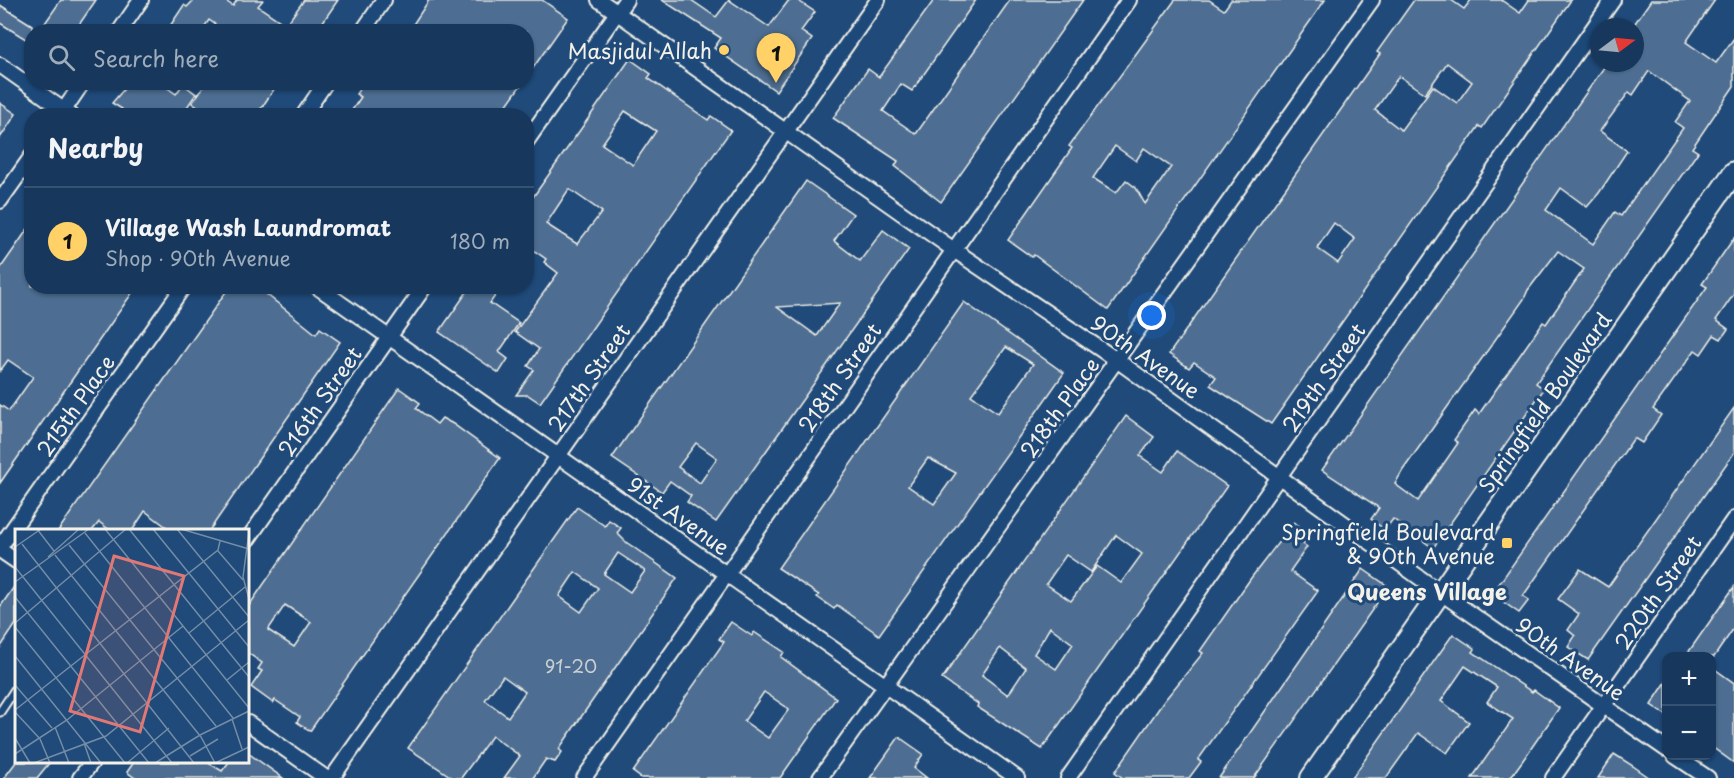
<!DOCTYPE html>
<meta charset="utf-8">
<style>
:root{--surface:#17385c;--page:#203f62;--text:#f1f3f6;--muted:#9eacbb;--line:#365272;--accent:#ffd166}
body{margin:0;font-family:"Playpen Sans",sans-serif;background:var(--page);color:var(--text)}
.controls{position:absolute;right:18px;bottom:18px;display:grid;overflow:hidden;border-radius:12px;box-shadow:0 2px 4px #0004}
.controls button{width:54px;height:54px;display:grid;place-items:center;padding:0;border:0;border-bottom:2px solid var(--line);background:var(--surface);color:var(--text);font:30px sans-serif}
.compass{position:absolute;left:1590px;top:18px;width:54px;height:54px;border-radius:50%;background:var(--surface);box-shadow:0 2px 4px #0004;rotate:74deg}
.you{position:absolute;left:1152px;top:316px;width:21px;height:21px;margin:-15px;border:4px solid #fff;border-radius:50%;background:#1a73e8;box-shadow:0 0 0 9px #1a73e833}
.badge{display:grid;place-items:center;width:39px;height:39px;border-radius:50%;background:var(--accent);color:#111;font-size:20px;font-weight:700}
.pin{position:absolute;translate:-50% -50px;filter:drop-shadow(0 2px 3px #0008)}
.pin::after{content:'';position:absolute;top:32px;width:21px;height:18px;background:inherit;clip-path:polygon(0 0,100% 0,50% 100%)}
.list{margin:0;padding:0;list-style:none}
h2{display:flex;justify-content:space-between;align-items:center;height:78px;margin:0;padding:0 24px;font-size:26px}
h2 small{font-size:20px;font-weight:400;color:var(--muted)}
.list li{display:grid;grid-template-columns:39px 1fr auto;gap:18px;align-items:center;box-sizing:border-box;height:108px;padding:0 24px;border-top:2px solid var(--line)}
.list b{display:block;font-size:22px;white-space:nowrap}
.list p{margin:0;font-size:20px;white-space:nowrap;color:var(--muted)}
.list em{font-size:20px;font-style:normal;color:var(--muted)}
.icon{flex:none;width:33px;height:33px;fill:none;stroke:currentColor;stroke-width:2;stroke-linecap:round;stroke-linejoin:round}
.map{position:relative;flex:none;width:1734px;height:778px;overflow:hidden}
.search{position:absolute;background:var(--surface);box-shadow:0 2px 4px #0004;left:24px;top:24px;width:510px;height:66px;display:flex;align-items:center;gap:15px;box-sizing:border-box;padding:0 21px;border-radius:24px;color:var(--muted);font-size:22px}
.panel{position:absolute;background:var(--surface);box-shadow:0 2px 4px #0004;left:24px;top:108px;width:510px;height:186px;border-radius:24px}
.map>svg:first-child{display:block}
.building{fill:#4d6e92;stroke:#f4f1e8;stroke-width:1.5;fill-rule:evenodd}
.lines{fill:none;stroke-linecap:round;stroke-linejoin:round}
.service-casing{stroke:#f4f1e8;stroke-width:11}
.minor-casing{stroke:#f4f1e8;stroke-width:18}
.secondary-casing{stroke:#f4f1e8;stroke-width:24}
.service{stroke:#1f4a7a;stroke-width:7}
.minor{stroke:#1f4a7a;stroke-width:14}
.secondary{stroke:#1f4a7a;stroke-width:20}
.poi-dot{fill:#ffd166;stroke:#1f4a7a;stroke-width:2}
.labels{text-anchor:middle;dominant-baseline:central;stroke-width:6;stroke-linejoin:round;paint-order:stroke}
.number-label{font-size:18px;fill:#cad0d2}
.poi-label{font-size:21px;fill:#f4f1e8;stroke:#1f4a7a;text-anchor:end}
.street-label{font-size:21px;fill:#f4f1e8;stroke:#1f4a7a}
.neighbourhood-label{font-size:22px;font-weight:bold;fill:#f4f1e8;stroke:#1f4a7a}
.inset-road{fill:none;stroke:#748da6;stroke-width:1.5}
.view{fill:#e27875;fill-opacity:0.15;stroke:#e27875;stroke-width:3}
.inset-edge{fill:none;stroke:#f4f1e8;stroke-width:3}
</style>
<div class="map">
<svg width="1734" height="778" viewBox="0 0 1734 778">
<rect width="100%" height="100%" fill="#1f4a7a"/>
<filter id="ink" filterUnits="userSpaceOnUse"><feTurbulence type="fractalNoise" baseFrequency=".0167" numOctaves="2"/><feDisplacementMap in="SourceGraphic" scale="12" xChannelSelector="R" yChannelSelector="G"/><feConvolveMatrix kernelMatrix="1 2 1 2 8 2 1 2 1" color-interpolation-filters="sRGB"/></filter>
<g filter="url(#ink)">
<g class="building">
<polygon points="61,0 96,0 74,32 57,32 45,23"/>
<polygon points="194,0 224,0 233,6 237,0 263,0 258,6 286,25 304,0 338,0 316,32 226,32 209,20 201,32 166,32 184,5 187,7"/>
<polygon points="429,0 542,0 568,18 526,78 526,32 408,32"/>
<polygon points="662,0 691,0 716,17 729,0 769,27 789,0 797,0 815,12 801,31 812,39 776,91 714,48 721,38"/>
<polygon points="934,0 976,0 912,91 901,84 883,111 916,134 1010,0 1083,0 941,202 895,166 898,161 833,118 868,69 879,77"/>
<path d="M1175 0H1209L1224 10 1231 0H1325L1108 310 1034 255 1032 257 1008 240 1072 148 1069 146ZM1115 146 1136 161 1144 148 1171 167 1145 204 1136 188 1126 180 1116 193 1093 178Z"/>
<path d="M1414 0H1451L1464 9 1471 0H1501L1520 13 1529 0H1571L1482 128 1479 126 1271 424 1210 385 1216 377 1194 362 1189 368 1169 354 1380 54 1377 52ZM1447 63 1472 82 1457 103 1433 86 1401 130 1375 110 1399 76 1425 94ZM1334 223 1355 239 1338 263 1317 248Z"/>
<path d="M1651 0H1715L1686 42 1716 63 1734 38V86L1692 148 1698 152 1536 383 1544 389 1433 548 1393 519 1385 530 1371 519 1379 508 1322 470 1607 63H1635V23ZM1649 71 1690 101 1675 122 1683 128 1621 216 1615 212 1593 244 1546 210 1561 188 1587 207 1599 193 1627 151 1600 131 1629 92 1633 95ZM1558 251 1584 269 1546 324 1543 322 1479 414 1475 410 1454 440 1458 443 1418 501 1395 484 1403 470 1524 299 1528 290Z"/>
<polygon points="0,5 32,25 32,43 0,23"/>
<path d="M630 59 651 74 648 78 708 120 711 116 731 130 540 403 528 395H516L534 370 528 366 539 349 515 332 558 273 544 262 546 259 526 245V207ZM625 111 656 131 633 165 602 144ZM569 189 602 212 577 244 546 224Z"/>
<polygon points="130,82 159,82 176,94 183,84 196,94 181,116 118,116 122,109 112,103"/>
<polygon points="207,82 279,82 256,116 210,116 192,103"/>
<polygon points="364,82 523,82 499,116 348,116 361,97 356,94"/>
<polygon points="0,103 16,114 0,138"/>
<path d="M806 181 853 214 834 241 860 261 883 230 909 249 716 522 687 502 691 496 670 481 662 492 612 458ZM840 303 817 336 777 307ZM696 443 717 458 700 483 678 467Z"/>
<polygon points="32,223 32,286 137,286 0,483 0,405 9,411 33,377 8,360 0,371 0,269"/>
<polygon points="1734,238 1734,294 1716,320 1728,329 1721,339 1714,335 1701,354 1695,350 1653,409 1661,415 1642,443 1634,438 1523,596 1529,600 1519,613 1492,594 1707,287 1702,284"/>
<polygon points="230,286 256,286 316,334 320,328 340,342 209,531 172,531 145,511 132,531 111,531 99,522 92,531 58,531"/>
<polygon points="471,286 502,286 490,303 519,323 499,352 508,359 499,373 439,332"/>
<path d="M964 302 1064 373 879 635 837 605 834 609 817 597 819 595 778 568ZM1006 347 1033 364 998 413 971 395ZM928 458 956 473 934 504 908 486Z"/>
<path d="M399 388 420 403 416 408 437 424 442 418 453 424 500 458 310 731 297 722 300 717 275 700 273 703 251 687 262 671 258 669 262 663 248 653V607ZM285 605 311 622 294 647 268 630Z"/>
<polygon points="1734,408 1734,453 1588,660 1568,647 1575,636 1568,630 1579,614 1558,599 1580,569 1608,587"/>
<path d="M1126 416 1154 437 1140 456 1163 472 1177 451 1227 486 1042 749 977 707 978 704 942 679ZM1116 535 1142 554 1121 583 1097 566 1071 601 1046 584 1066 555 1091 572ZM1050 627 1073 644 1056 669 1034 654ZM1000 648 1026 668 1008 695 982 675Z"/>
<path d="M577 507 605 526 609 520 621 528 617 533 626 542 677 578 559 749 562 752 555 762 546 759 533 778H504L520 756 492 736 461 778H453L408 748ZM618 553 645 571 630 592 604 574ZM575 572 598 588 581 612 559 596ZM503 676 525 692 508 717 485 700Z"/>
<polygon points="1294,522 1310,534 1303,544 1307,547 1290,571 1318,591 1198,760 1201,762 1189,778 1123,778 1115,772 1164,701 1203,653 1200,651 1251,578"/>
<polygon points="1363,569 1386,585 1374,601 1377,603 1254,778 1219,778"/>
<polygon points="16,584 16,624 0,648 0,607"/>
<polygon points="1734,587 1734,628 1714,657 1685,657"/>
<path d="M731 622 752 636 754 632 784 652 781 657 836 698 780 778H641L633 772 724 642 719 639ZM764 692 789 709 768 738 744 721Z"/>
<polygon points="1453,634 1475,649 1473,652 1532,692 1534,690 1559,708 1523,760 1510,778 1472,778 1513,719 1487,702 1497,687 1465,666 1441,701 1469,722 1447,753 1418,733 1386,778 1352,778"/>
<polygon points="1712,667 1734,683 1734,763 1712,747"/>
<polygon points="1666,682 1666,715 1651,705"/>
<polygon points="899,737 923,754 914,768 927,778 870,778"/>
<polygon points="248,753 283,778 135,778 127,772 134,762 207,762 222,771 229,762 248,762"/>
<polygon points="1614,754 1633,766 1650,778 1598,778"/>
<polygon points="16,762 50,762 37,778 4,778"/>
</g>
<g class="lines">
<defs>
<polyline id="service" points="0,712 16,688"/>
<g id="minor">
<polyline points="599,0 954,250 1118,361 1441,593 1666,749"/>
<polyline points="119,32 141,0"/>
<polyline points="362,32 384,0"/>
<polyline points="0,65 72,116"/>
<polyline points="60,116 83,82"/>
<polyline points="303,116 326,82"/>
<polyline points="526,142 626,0"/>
<polyline points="0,201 32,156"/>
<polyline points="316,286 1017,778"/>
<polyline points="248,539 425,286"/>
<polyline points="0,547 184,286"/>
<polyline points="0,550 16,561"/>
<polyline points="248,723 326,778"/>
<polyline points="1675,756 1708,778"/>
<polyline points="80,778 92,762"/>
<polyline points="332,778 878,0"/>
<polyline points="584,778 1129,0"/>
<polyline points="820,778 1372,0"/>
<polyline points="1068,778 1613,0"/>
<polyline points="1553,778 1734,519"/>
</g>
<polyline id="secondary" points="1311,778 1734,172"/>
</defs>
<use href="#service" class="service-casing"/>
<use href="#minor" class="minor-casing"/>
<use href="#secondary" class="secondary-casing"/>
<use href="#service" class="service"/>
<use href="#minor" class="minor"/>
<use href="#secondary" class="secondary"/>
</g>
</g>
<g class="poi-dot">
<circle cx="724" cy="50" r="6"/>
<rect x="1501" y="537" width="12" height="12" rx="3"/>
</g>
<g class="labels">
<g class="number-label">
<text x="571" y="665">91-20</text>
</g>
<g class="poi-label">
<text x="712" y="50">Masjidul Allah</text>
<text x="1495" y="531">Springfield Boulevard<tspan x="1495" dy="24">&amp; 90th Avenue</tspan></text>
</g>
<g class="street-label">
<text transform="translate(1146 356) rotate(35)">90th Avenue</text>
<text transform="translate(588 377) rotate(-55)">217th Street</text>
<text transform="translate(839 377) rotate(-55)">218th Street</text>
<text transform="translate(1323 377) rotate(-55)">219th Street</text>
<text transform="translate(319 401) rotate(-55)">216th Street</text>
<text transform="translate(1544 402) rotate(-55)">Springfield Boulevard</text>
<text transform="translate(75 405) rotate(-55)">215th Place</text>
<text transform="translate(1059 407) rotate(-54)">218th Place</text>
<text transform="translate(679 515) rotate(35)">91st Avenue</text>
<text transform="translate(1657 592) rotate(-55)">220th Street</text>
<text transform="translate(1571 658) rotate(35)">90th Avenue</text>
</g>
<g class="neighbourhood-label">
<text x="1427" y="590">Queens Village</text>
</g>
</g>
<g transform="translate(15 529)">
<rect width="234" height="234" fill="#1f4a7a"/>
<path class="inset-road" d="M22 0 39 22M90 0 234 179M114 0 234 148M138 0 234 118M162 0 234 88M166 0 234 20M234 3 228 48 234 70M70 4 218 189M7 15 179 234M54 16 201 197M0 18 26 0M203 22 228 51M40 26 186 208 200 234M33 28 64 0M0 38 157 234M0 53 74 0M0 68 134 234M0 94 111 0M0 98 110 234M174 104 230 58M0 127 86 234M212 151 234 133M0 156 37 199M0 181 203 21 205 12M0 183 25 210 35 234M217 190 227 220M40 198 54 234M0 209 15 234M69 214 76 234M0 225 52 191 168 97M175 227 203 210M19 234 91 207 234 91M112 234 154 199M140 234 185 206 234 182M200 234 234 218"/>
<path class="view" d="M99 27 169 47 125 203 55 182Z"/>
<rect width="234" height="234" class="inset-edge"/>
</g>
</svg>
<div class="controls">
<button>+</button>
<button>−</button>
</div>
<svg class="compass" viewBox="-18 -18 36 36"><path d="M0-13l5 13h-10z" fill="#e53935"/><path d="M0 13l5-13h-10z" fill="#9eacbb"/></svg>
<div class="you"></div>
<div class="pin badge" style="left:776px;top:83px">1</div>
<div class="search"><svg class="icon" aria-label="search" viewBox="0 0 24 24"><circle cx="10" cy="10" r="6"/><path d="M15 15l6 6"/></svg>Search here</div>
<section class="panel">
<h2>Nearby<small></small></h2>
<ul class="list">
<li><span class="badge">1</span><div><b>Village Wash Laundromat</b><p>Shop · 90th Avenue</p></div><em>180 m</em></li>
</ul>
</section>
</div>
